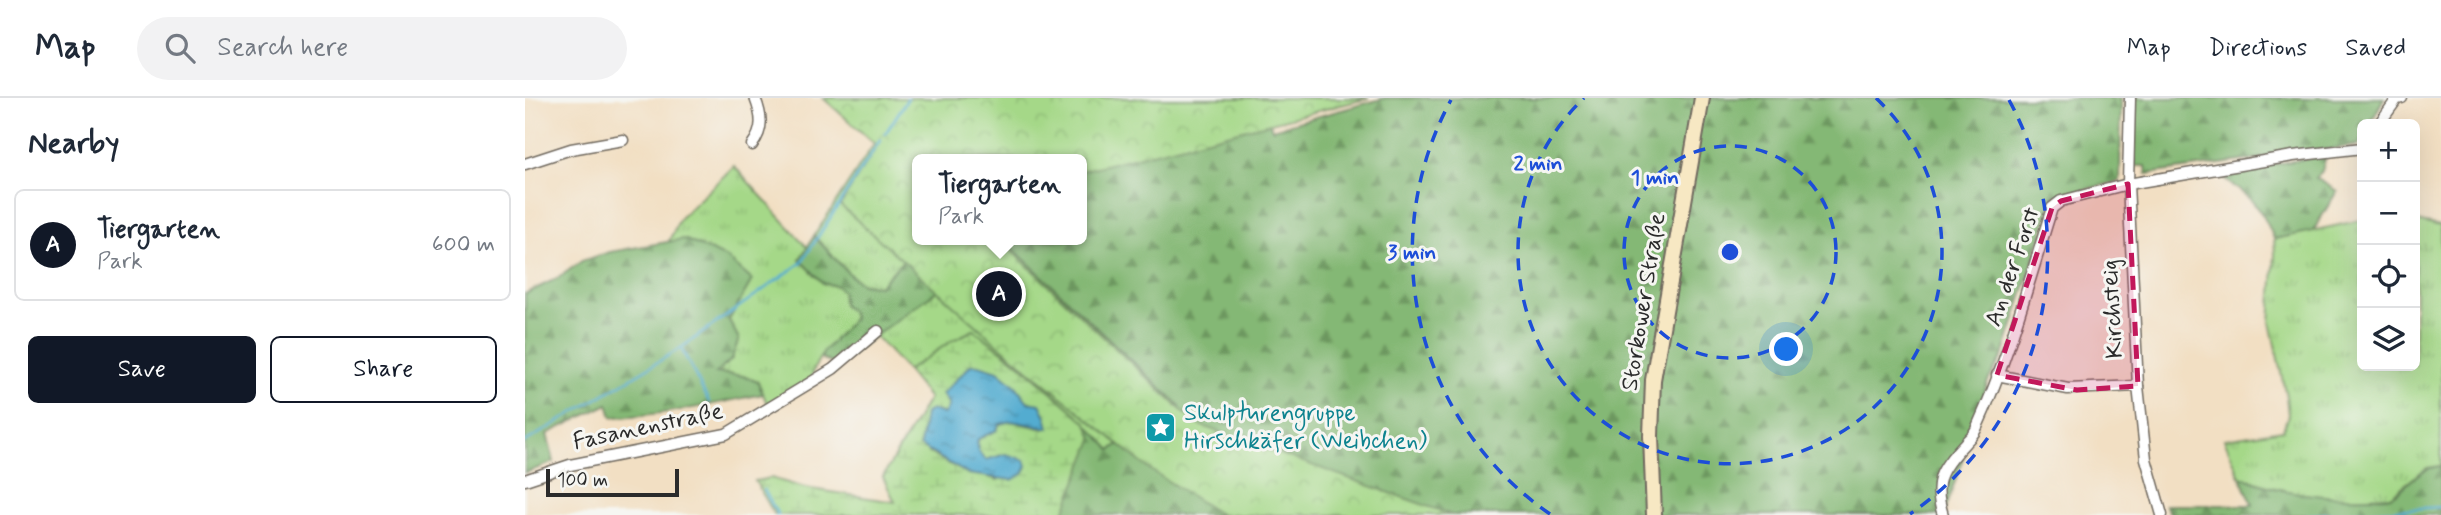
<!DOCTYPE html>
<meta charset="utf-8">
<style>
:root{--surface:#fff;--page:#f2f2f3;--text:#1f2937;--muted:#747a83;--line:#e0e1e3;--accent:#111827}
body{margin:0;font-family:Mynerve,sans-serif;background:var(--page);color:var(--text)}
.controls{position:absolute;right:21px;top:21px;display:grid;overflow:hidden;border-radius:10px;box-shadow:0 7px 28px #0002}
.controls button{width:63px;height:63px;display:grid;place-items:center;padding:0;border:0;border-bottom:2px solid var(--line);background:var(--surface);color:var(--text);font:35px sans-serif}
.scale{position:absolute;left:21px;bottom:18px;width:133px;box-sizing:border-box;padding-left:7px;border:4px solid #2b2b2b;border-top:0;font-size:19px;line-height:24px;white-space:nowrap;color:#2b2b2b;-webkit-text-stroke:5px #f6f6f2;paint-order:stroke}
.you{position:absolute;left:1262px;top:252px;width:24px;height:24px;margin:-18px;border:5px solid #fff;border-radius:50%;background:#1a73e8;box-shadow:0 0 0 10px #1a73e833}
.badge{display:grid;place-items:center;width:46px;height:46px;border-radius:50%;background:var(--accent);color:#fff;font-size:23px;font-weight:700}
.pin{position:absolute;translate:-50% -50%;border:4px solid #fff;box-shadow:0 2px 7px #0006}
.popup{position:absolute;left:387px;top:56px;width:175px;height:91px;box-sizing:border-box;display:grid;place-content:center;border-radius:10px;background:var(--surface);filter:drop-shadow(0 2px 5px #0005);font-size:23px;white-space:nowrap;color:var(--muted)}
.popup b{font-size:26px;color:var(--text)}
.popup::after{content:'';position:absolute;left:50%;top:100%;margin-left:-14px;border:14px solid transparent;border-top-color:var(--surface)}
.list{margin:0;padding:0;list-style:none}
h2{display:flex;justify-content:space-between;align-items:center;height:91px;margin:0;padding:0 28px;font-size:30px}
h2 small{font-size:23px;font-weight:400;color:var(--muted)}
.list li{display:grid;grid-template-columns:46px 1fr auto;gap:21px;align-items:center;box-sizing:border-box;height:112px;margin:0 14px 14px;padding:0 14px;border:2px solid var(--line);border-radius:10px}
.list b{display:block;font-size:26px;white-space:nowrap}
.list p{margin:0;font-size:23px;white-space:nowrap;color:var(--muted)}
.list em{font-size:23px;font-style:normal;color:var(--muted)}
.actions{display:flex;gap:14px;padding:21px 28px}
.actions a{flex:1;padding:16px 0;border:2px solid var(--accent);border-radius:10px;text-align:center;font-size:24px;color:var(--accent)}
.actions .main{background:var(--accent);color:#fff}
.icon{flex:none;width:38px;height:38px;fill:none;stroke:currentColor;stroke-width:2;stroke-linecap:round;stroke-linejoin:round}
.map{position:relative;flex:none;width:1916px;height:417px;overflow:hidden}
header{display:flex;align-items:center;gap:42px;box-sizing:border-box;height:98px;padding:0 35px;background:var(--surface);border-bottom:2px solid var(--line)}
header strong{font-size:33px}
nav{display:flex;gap:38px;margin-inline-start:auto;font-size:24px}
.search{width:490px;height:63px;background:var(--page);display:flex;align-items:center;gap:18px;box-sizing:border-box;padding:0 24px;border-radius:38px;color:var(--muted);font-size:26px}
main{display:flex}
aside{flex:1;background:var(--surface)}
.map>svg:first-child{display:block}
.grass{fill:url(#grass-tufts);stroke:#68825a;stroke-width:2}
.forest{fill:url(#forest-firs);stroke:#587250;stroke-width:2}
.wetland{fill:url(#wetland-marsh);stroke:#68825a;stroke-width:2;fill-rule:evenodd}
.park{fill:url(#park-crowns);stroke:#68825a;stroke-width:2}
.water{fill:url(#water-ripples);stroke:#3f6c7e;stroke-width:2}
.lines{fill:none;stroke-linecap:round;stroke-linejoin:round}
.stream{stroke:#53acd0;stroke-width:2.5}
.minor-casing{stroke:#716a60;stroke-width:13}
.secondary-casing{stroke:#716a60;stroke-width:18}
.minor{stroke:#fff;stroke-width:10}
.secondary{stroke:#f7e8c3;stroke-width:14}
.marked{fill:#c2185b;fill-opacity:0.2;stroke:#c2185b;stroke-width:5;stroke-dasharray:14 9;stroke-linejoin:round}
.ring{fill:none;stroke:#1d4ed8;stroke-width:3.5;stroke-dasharray:12 9}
.labels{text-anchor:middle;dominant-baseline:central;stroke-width:6;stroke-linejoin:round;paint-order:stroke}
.street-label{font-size:24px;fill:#2b2b2b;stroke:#f6f6f2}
.culture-label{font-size:24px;fill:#0d838f;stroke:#f6f6f2;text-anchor:start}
.centre{fill:#1d4ed8;stroke:#f6f6f2;stroke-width:3.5}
.ring-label{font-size:21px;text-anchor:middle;font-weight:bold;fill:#1d4ed8;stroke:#f6f6f2;stroke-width:6;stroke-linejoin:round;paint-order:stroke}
</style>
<header>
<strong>Map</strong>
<div class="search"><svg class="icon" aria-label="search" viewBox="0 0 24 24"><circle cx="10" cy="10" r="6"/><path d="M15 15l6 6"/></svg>Search here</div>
<nav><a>Map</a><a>Directions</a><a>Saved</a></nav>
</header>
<main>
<aside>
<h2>Nearby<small></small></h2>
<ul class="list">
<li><span class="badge">A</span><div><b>Tiergarten</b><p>Park</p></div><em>600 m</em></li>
</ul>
<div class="actions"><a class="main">Save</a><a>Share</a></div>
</aside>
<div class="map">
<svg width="1916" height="417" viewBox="0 0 1916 417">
<defs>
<pattern id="grass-tufts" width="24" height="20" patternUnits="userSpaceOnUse" patternTransform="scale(1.75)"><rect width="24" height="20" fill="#a5d888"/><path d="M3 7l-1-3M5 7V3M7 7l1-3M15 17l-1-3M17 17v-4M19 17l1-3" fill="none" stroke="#8eba76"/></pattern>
<pattern id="forest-firs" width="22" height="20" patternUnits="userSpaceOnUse" patternTransform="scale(1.75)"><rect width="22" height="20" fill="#84b874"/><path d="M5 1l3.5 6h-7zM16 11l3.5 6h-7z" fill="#6c965f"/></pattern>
<pattern id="wetland-marsh" width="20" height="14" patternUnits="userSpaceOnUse" patternTransform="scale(1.75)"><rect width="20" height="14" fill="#a5d888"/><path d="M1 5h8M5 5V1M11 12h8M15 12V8" fill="none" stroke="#8eba76"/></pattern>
<pattern id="park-crowns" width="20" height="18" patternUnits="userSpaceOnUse" patternTransform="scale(1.75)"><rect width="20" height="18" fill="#a5d888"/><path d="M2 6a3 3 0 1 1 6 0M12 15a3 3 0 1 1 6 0" fill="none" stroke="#8eba76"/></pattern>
<pattern id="water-ripples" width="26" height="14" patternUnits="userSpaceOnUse" patternTransform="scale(1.75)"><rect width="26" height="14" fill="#53acd0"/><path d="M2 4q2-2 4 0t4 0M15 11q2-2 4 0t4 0" fill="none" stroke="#458ca9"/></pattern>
</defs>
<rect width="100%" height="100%" fill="#f6f6f2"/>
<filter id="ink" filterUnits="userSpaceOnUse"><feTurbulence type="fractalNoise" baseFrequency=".0143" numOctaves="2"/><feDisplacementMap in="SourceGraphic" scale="14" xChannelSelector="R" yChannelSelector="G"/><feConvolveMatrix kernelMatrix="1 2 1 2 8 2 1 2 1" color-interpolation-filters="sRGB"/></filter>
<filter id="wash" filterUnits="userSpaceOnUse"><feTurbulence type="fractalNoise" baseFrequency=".00686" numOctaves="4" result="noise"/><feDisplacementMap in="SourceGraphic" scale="28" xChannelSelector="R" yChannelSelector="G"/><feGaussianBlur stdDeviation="1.57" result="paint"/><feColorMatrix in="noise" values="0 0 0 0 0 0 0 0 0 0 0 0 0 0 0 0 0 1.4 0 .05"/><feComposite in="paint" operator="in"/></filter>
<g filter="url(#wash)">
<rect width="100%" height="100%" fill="#f2dfc3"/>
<g class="grass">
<polygon points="351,43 392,61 392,142 398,142 354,188 337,186 325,177 289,138"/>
<path d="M209 68 283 150 275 161 298 185 311 188 317 193 318 207 327 214 328 221C315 241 289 256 287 281L243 308 233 284 218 278 191 275 206 262 213 241 204 222 144 143 155 120Z"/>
<polygon points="1837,122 1837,268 1890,268 1890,123 1916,128 1916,368 1902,370 1865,398 1818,400 1777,396 1750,392 1715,378 1699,341 1758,332 1763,317 1761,298 1745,224 1750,156 1749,141"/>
<path d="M480 143 655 308 656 321 608 337 586 352C545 307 498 268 449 232L428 242 382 273 350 238Z"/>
</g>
<g class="forest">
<path d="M860 0H1596L1595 83 1529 99 1479 255 1463 283 1419 417H423L358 379 404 300 382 273 428 242 449 232C498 268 545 306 586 352L608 337 656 321 655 308 480 143 350 238 312 268 296 260 299 253 328 221 327 215 318 207 317 193 311 188 298 185 275 161 289 138 325 177 337 186 354 188 398 142H556V61L744 23 747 31Z"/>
<polygon points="1608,0 1859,0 1845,26 1837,26 1837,41 1834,47 1622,76 1621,68 1607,68"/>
<path d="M1801 58 1797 73 1791 80 1812 93 1788 133 1749 141C1735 104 1721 96 1690 75Z"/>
<path d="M159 141 202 160 227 182 204 222 214 241 206 262 191 275 218 278 233 284 238 296C188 306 139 318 87 319L83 306 22 336 29 364 0 375V196L33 180 57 163 85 154Z"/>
<path d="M1916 368V417H1646L1640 407H1728L1715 378C1756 396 1799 400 1844 399 1850 399 1860 400 1865 398 1885 390 1888 371 1916 368Z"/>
</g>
<path class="wetland" d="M449 232 492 264 562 325 568 341 538 417H250L230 383 246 380 280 390 370 404 358 379 404 300 382 273 428 242ZM446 267 503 304 519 331 486 323 474 326 472 332 453 341C451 350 453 355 461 362L481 356 488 359 473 382 457 377 443 376 404 355 407 312 419 316 424 308 417 296Z"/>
<polygon class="park" points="298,0 844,0 556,73 556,61 392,61 392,142 475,142 671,326 927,417 696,417 624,371 469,243 315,107 352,48"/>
<path class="water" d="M446 267H454L473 273 491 288 503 304 515 306 521 318 524 330 486 323 474 326 472 332 453 341C451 350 453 355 461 362L481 356 500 362 502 368 498 376 487 382 443 376 395 348 400 315 407 312 419 316 424 307 417 296Z"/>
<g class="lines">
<g class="stream">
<polyline points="360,36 383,0"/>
<polyline points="156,250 184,304"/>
<polyline points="0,344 156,250 276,165 356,41"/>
<polyline points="239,392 253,417"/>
<polyline points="1781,417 1916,409"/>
</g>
</g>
</g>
<g filter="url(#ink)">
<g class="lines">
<defs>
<g id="minor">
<polyline points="1605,0 1603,86 1613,288 1621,361 1637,417"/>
<polyline points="1854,26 1872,1 1877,0"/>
<path d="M227 47C239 31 237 18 230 0"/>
<polyline points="0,66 46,51 98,42"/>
<polyline points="1472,277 1543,291 1613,288"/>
<polyline points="0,382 45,367 201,336 308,271 353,233"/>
<path d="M1418 417C1407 384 1416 370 1439 346 1444 340 1450 336 1452 329 1484 259 1504 183 1527 110L1536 103 1603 86 1768 58 1837 50"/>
</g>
<polyline id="secondary" points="1129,417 1126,338 1128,282 1177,0"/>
</defs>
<use href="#minor" class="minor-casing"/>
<use href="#secondary" class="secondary-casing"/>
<use href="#minor" class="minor"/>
<use href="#secondary" class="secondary"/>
</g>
</g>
<path class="marked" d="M1603 86 1613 288 1552 292 1472 277 1527 110 1536 103Z"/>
<g class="ring">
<circle cx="1205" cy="154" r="106"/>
<path d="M1351 0A212 212 0 1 1 1059 0"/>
<path d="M1025 416A318 318 0 0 1 926 2M1484 2A318 318 0 0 1 1385 416"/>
</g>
<defs>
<symbol id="sight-square" viewBox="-11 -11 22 22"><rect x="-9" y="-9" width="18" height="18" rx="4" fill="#0f9aa8" stroke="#f6f6f2"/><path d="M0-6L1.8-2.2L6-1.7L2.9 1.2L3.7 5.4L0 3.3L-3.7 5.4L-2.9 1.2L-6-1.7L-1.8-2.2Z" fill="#fff"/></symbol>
</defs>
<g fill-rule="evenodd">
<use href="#sight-square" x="618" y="312" width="35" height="35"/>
</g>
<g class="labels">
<g class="street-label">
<text transform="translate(1488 169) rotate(-71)">An der Forst</text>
<text transform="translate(1119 204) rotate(-81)">Storkower Straße</text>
<text transform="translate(1588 211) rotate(-93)">Kirchsteig</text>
<text transform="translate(123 329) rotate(-12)">Fasanenstraße</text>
</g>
<g class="culture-label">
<text x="659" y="315">Skulpturengruppe<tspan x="659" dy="28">Hirschkäfer (Weibchen)</tspan></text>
</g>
</g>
<circle cx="1205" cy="154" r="10" class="centre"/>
<g class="ring-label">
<text x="1013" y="72">2 min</text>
<text x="1130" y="86">1 min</text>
<text x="887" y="161">3 min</text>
</g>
</svg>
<div class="controls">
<button>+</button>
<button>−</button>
<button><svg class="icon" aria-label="locate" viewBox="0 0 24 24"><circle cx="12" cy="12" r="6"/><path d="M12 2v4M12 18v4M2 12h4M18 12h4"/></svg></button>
<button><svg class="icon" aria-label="layers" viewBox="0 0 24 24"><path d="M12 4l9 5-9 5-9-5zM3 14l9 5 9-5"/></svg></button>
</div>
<div class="scale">100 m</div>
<div class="you"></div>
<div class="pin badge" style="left:474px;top:196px">A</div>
<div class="popup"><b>Tiergarten</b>Park</div>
</div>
</main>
